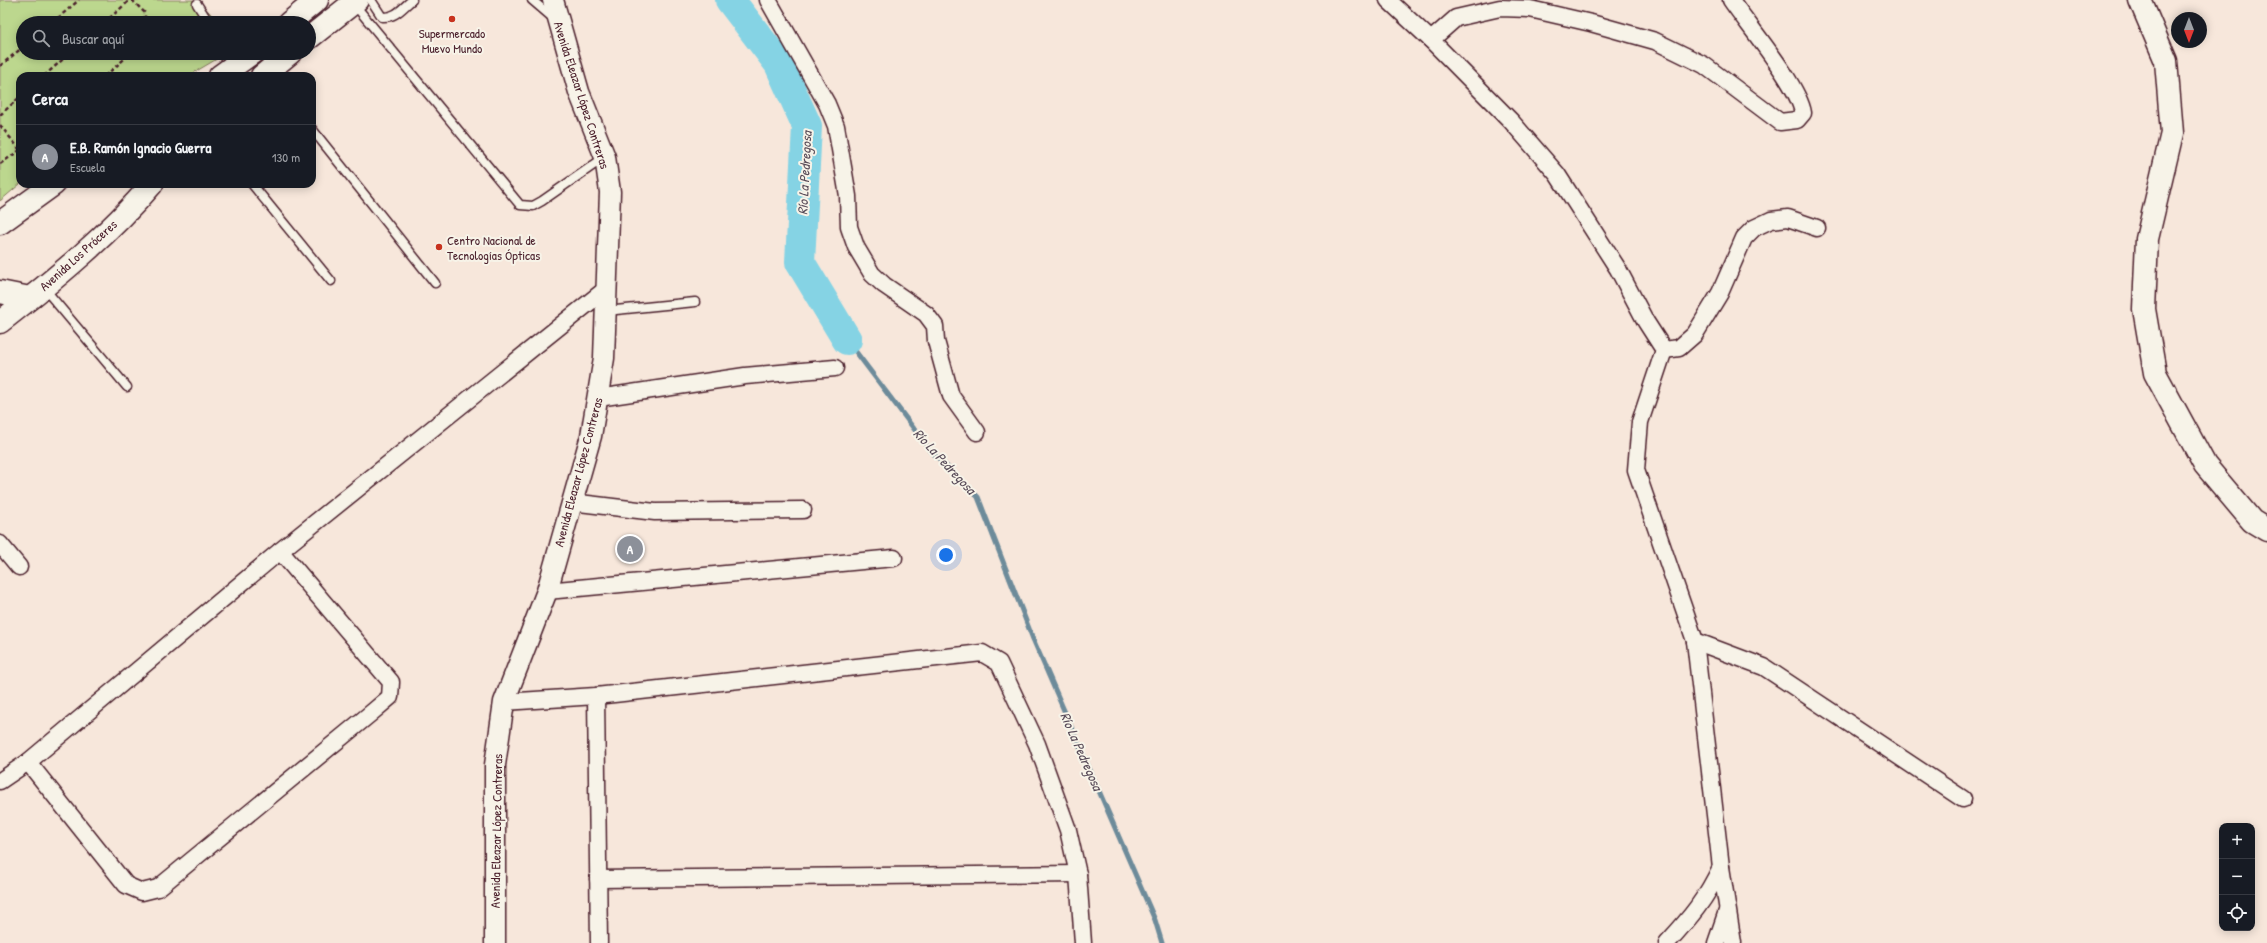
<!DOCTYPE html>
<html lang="es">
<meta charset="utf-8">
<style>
:root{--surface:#171b24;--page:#20242c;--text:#f1f3f6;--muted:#9ea1a6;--line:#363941;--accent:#8c9099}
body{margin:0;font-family:"Patrick Hand",sans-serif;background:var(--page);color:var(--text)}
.controls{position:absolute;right:12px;bottom:12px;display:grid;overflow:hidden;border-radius:8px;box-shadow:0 2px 10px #0003}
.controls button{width:36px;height:36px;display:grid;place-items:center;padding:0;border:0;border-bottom:1px solid var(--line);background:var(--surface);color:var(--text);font:20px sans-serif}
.compass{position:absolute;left:2171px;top:12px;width:36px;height:36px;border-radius:50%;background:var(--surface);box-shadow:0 2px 10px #0003;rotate:180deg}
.you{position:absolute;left:946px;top:555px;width:14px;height:14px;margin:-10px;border:3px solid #fff;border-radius:50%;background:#1a73e8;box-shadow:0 0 0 6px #1a73e833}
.badge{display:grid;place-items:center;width:26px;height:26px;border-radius:50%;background:var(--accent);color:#fff;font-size:13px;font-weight:700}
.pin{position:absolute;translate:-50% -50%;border:2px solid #fff;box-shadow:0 1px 4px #0006}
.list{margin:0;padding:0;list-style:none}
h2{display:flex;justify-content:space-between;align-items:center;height:52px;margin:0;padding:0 16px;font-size:17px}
h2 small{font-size:13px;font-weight:400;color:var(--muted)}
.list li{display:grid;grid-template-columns:26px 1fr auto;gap:12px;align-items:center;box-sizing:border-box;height:64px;padding:0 16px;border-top:1px solid var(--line)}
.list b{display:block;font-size:15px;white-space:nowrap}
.list p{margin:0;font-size:13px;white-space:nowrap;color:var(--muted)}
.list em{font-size:13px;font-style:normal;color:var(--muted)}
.icon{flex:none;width:22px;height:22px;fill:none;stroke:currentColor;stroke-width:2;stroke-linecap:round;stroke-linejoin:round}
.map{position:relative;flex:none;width:2267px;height:943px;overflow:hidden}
.search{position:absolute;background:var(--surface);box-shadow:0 2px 10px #0003;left:16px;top:16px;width:300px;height:44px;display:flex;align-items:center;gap:10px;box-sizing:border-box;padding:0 14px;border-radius:22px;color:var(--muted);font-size:15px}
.panel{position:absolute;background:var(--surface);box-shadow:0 2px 10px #0003;left:16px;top:72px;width:300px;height:116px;border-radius:12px}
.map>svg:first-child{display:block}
.green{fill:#bcd78e;stroke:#837b5c}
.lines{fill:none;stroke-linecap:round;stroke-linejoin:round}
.stream{stroke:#6d8b9a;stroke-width:5}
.river{stroke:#85d3e4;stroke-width:30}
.service-casing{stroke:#4a1f2b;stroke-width:11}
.minor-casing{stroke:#4a1f2b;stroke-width:19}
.tertiary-casing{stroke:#4a1f2b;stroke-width:23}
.secondary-casing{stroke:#4a1f2b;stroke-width:25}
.path{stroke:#4a1f2b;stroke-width:2.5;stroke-dasharray:4 3;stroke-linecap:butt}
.service{stroke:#f7f3e8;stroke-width:8}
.minor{stroke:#f7f3e8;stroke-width:16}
.tertiary{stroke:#f7f3e8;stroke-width:20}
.secondary{stroke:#f7f3e8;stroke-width:22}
.poi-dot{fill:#c8321e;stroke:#f7f3e8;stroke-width:1.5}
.labels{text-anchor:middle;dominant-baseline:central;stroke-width:4;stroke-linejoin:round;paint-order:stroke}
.poi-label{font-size:13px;fill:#4a1f2b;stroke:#f7f3e8}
.street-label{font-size:13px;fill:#4a1f2b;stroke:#f7f3e8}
.water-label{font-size:14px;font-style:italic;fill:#594c59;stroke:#f7f3e8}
</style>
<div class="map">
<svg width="2267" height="943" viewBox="0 0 2267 943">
<rect width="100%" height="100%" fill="#f7e7db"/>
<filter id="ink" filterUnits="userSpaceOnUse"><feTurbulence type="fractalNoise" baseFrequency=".025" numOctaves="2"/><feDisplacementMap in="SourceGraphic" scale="8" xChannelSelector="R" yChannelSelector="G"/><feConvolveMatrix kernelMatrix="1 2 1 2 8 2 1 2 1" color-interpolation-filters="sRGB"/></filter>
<g filter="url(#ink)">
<polygon class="green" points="0,0 198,0 219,23 23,23 23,53 227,53 188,76 20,76 20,184 0,201"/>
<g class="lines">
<polyline class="stream" points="847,340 930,450 978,497 1033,639 1155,920 1162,943"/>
<polyline class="river" points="730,0 779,64 807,126 800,262 847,340"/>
<defs>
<g id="service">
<path d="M371 0 382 17C396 18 402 8 412 0"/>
<polyline points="532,0 553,18"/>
<polyline points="197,4 209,23"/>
<polyline points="354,4 520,205 533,206 542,201 605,157"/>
<polyline points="312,129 435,283"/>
<polyline points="252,184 331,281"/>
<polyline points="44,288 127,387"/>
<polyline points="606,311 695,302"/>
</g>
<g id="minor">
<polyline points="768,0 827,104 836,126 848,196 849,227 856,247 872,274 884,285 926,314 935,326 936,341 951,396 977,432"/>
<polyline points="1388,0 1431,40"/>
<path d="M1731 0C1748 25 1799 86 1803 113L1797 120 1780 122 1704 65 1655 41 1591 23 1530 9 1500 8 1456 18 1431 40 1511 121 1557 174 1618 269 1646 322 1664 350 1640 422 1636 470 1695 641 1721 867 1733 943"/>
<polyline points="1664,350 1679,348 1695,334 1720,293 1744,238 1754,228 1771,220 1788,218 1817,228"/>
<polyline points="598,398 745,376 835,368"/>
<polyline points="571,502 655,512 803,510"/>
<polyline points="0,544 19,567"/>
<polyline points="547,591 894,558"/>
<polyline points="1695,641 1764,667 1963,799"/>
<polyline points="596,696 599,943"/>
<polyline points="504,702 596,696 982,653 999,663 1037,744 1068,830 1078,874 1083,943"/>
<polyline points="28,762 126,885 142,892 158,888 370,714 390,697 391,682 280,551"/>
<polyline points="0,781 28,762 280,551 606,289"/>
<polyline points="598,879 1078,874"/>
<path d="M1667 943C1691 917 1706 899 1721 867"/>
<polyline points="1716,943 1727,911"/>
</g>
<polyline id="tertiary" points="495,943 495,765 504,702 547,591 591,436 604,358 610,192 605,157 579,92 553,0"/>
<g id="secondary">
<polyline points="2140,0 2166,61 2172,133 2147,239 2144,309 2155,373 2205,465 2252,521 2267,530"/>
<polyline points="289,23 317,0"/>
<polyline points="309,38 357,0"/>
<polyline points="220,76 252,53"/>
<polyline points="262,76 290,53"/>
<polyline points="0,223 54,184"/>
<polyline points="0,292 30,298"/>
<path d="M0 322C54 280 108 236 152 184"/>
</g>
</defs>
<use href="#service" class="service-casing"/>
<use href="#minor" class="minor-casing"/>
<use href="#tertiary" class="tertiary-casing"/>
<use href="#secondary" class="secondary-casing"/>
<g class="path">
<polyline points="132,0 145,13 145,23"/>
<polyline points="52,23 79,0"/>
<polyline points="104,23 130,0"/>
<polyline points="0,66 23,47"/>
<polyline points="44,76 70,53"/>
<polyline points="105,76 131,53"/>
<polyline points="0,115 20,97"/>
<polyline points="0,125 20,150"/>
<polyline points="0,164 20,150"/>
</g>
<use href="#service" class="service"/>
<use href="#minor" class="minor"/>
<use href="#tertiary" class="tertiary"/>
<use href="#secondary" class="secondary"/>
</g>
</g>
<g class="poi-dot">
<circle cx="452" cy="19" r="4"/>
<circle cx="439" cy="247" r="4"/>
</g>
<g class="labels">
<g class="poi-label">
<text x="452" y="33">Supermercado<tspan x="452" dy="15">Muevo Mundo</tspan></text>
<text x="447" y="240" text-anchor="start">Centro Nacional de<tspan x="447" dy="15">Tecnologías Ópticas</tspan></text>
</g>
<g class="street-label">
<text transform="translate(582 95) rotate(72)">Avenida Eleazar López Contreras</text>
<text transform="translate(78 255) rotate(-42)">Avenida Los Próceres</text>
<text transform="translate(578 472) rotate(-75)">Avenida Eleazar López Contreras</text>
<text transform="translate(496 831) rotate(-89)">Avenida Eleazar López Contreras</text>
</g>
<g class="water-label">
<text transform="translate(804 173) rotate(-87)">Río La Pedregosa</text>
<text transform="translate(945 461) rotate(47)">Río La Pedregosa</text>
<text transform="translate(1082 751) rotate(66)">Río La Pedregosa</text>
</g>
</g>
</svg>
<div class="controls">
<button>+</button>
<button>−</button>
<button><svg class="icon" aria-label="locate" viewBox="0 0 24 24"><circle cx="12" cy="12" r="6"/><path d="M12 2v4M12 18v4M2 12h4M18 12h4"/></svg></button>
</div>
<svg class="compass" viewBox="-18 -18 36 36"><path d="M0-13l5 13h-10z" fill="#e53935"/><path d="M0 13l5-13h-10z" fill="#9ea1a6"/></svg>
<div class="you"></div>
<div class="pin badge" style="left:630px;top:549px">A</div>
<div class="search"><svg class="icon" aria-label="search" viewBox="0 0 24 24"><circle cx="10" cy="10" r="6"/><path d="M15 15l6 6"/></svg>Buscar aquí</div>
<section class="panel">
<h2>Cerca<small></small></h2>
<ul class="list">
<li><span class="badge">A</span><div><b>E.B. Ramón Ignacio Guerra</b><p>Escuela</p></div><em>130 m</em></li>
</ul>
</section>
</div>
